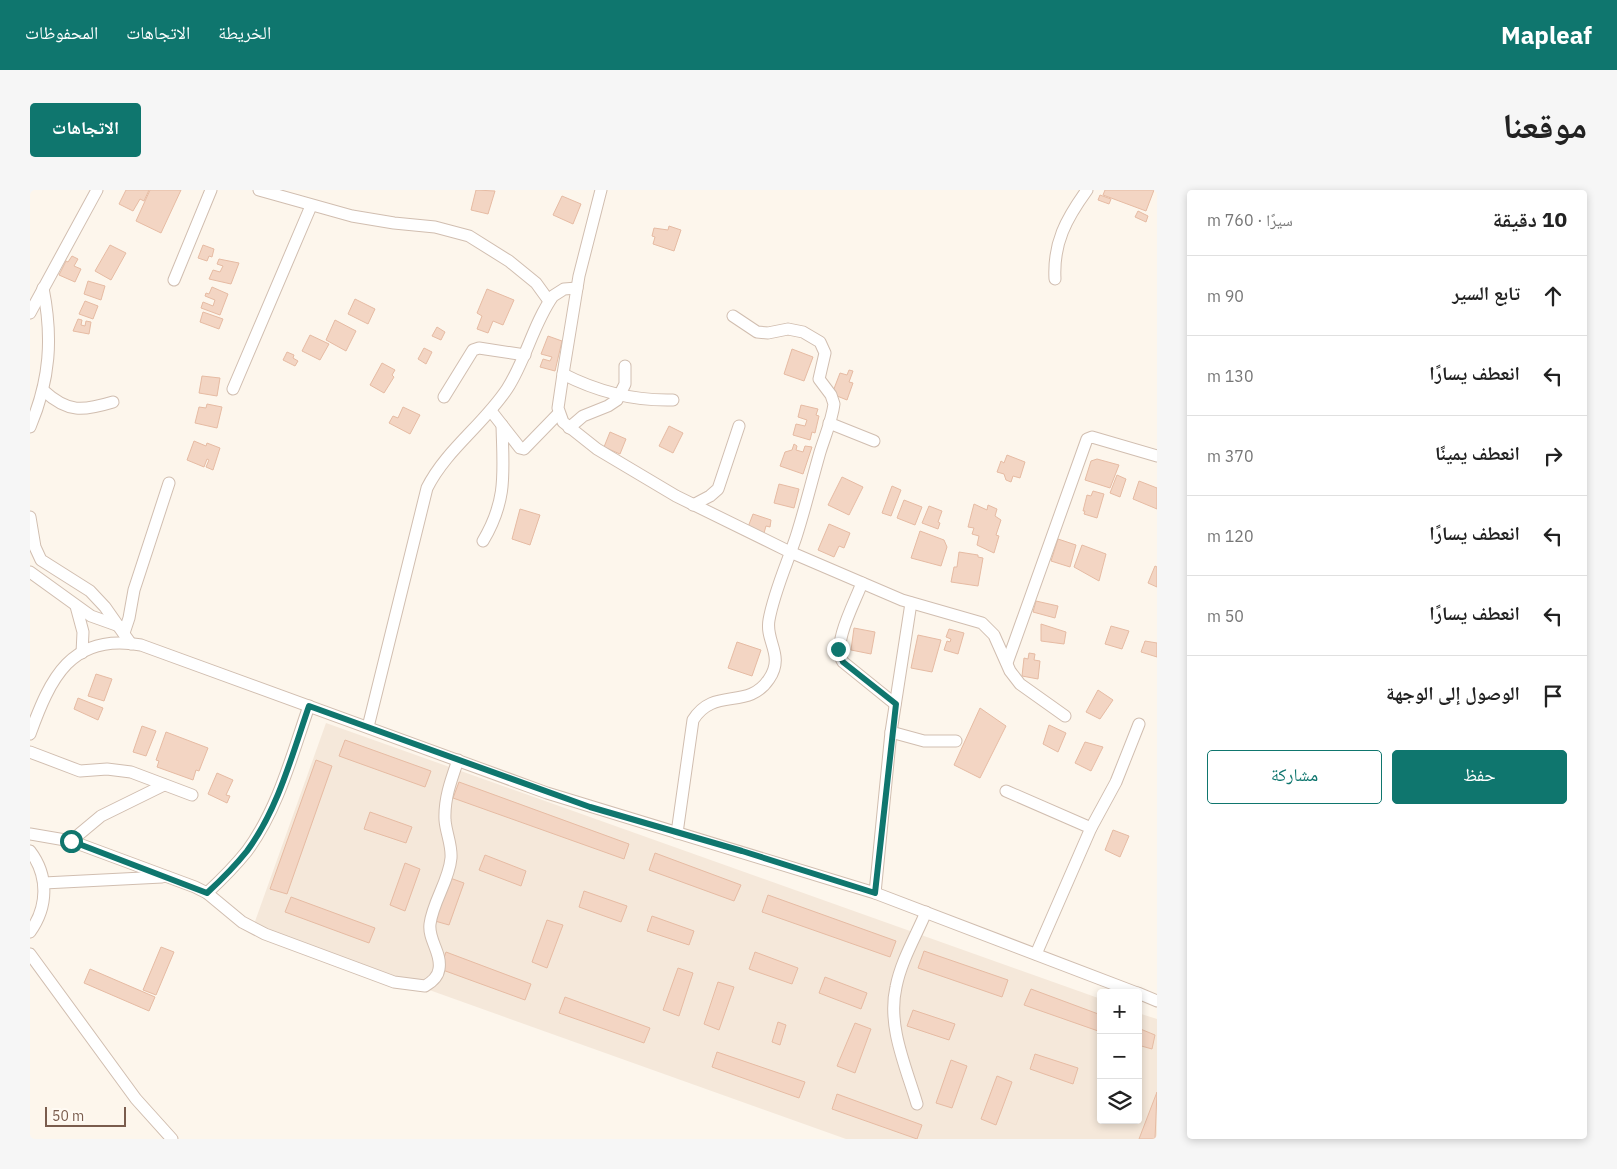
<!DOCTYPE html>
<html lang="ar">
<meta charset="utf-8">
<style>
:root{--surface:#fff;--page:#f6f6f6;--text:#222;--muted:#767676;--line:#e0e0e0;--accent:#0f766e}
body{margin:0;font-family:"IBM Plex Sans","Noto Naskh Arabic",sans-serif;background:var(--page);color:var(--text);direction:rtl}
.controls{position:absolute;right:15px;bottom:15px;display:grid;overflow:hidden;border-radius:5px;box-shadow:0 2px 8px #0003}
.controls button{width:45px;height:45px;display:grid;place-items:center;padding:0;border:0;border-bottom:1px solid var(--line);background:var(--surface);color:var(--text);font:25px sans-serif}
.scale{position:absolute;left:15px;bottom:12px;width:81px;box-sizing:border-box;padding-left:5px;border:2px solid #7a5c4d;border-top:0;font-size:14px;line-height:18px;white-space:nowrap;color:#7a5c4d;-webkit-text-stroke:4px #fffaf3;paint-order:stroke}
.stop{position:absolute;width:15px;height:15px;margin:-11px;border:4px solid #0f766e;border-radius:50%;background:#fff}
.stop.end{background:#0f766e;border-color:#fff;box-shadow:0 1px 5px #0008}
.list{margin:0;padding:0;list-style:none}
h2{display:flex;justify-content:space-between;align-items:center;height:65px;margin:0;padding:0 20px;font-size:21px}
h2 small{font-size:16px;font-weight:400;color:var(--muted)}
.list li{display:grid;grid-template-columns:32px 1fr auto;gap:15px;align-items:center;box-sizing:border-box;height:80px;padding:0 20px;border-top:1px solid var(--line)}
.list b{display:block;font-size:19px;white-space:nowrap}
.list em{font-size:16px;font-style:normal;color:var(--muted)}
.actions{display:flex;gap:10px;padding:15px 20px}
.actions a{flex:1;padding:11px 0;border:1px solid var(--accent);border-radius:5px;text-align:center;font-size:18px;color:var(--accent)}
.actions .main{background:var(--accent);color:#fff}
.icon{flex:none;width:28px;height:28px;fill:none;stroke:currentColor;stroke-width:2;stroke-linecap:round;stroke-linejoin:round}
.map{position:relative;flex:none;width:1127px;height:949px;overflow:hidden;direction:ltr;border-radius:5px}
header{display:flex;align-items:center;gap:30px;box-sizing:border-box;height:70px;padding:0 25px;background:var(--accent);color:#fff}
header strong{font-size:24px}
nav{display:flex;gap:28px;margin-inline-start:auto;font-size:18px}
.intro{display:flex;align-items:center;justify-content:space-between;box-sizing:border-box;height:120px;padding:0 30px}
h1{margin:0;font-size:35px}
.button{padding:12px 22px;border-radius:5px;background:var(--accent);color:#fff;font-size:18px;font-weight:700}
main{display:flex;gap:30px;padding:0 30px}
aside{flex:1;background:var(--surface);border-radius:5px;box-shadow:0 2px 8px #0003}
.map>svg:first-child{display:block}
.residential{fill:#f5e8da}
.building{fill:#f3d5c3;stroke:#e6bba3}
.lines{fill:none;stroke-linecap:round;stroke-linejoin:round}
.minor-casing{stroke:#d1beb0;stroke-width:13}
.minor{stroke:#fff;stroke-width:11}
.route{stroke:#0f766e;stroke-width:6}
</style>
<header>
<strong>Mapleaf</strong>
<nav><a>الخريطة</a><a>الاتجاهات</a><a>المحفوظات</a></nav>
</header>
<div class="intro"><h1>موقعنا</h1><a class="button">الاتجاهات</a></div>
<main>
<aside>
<h2>10 دقيقة<small>سيرًا · 760 m</small></h2>
<ul class="list">
<li><svg class="icon" aria-label="ahead" viewBox="0 0 24 24"><path d="M12 20V5M6 11l6-6 6 6"/></svg><div><b>تابع السير</b></div><em>90 m</em></li>
<li><svg class="icon" aria-label="left" viewBox="0 0 24 24"><path d="M17 20v-9H6M10 6l-5 5 5 5"/></svg><div><b>انعطف يسارًا</b></div><em>130 m</em></li>
<li><svg class="icon" aria-label="right" viewBox="0 0 24 24"><path d="M7 20v-9h11M14 6l5 5-5 5"/></svg><div><b>انعطف يمينًا</b></div><em>370 m</em></li>
<li><svg class="icon" aria-label="left" viewBox="0 0 24 24"><path d="M17 20v-9H6M10 6l-5 5 5 5"/></svg><div><b>انعطف يسارًا</b></div><em>120 m</em></li>
<li><svg class="icon" aria-label="left" viewBox="0 0 24 24"><path d="M17 20v-9H6M10 6l-5 5 5 5"/></svg><div><b>انعطف يسارًا</b></div><em>50 m</em></li>
<li><svg class="icon" aria-label="arrive" viewBox="0 0 24 24"><path d="M6 21V4h12l-3 4 3 4H6"/></svg><div><b>الوصول إلى الوجهة</b></div></li>
</ul>
<div class="actions"><a class="main">حفظ</a><a>مشاركة</a></div>
</aside>
<div class="map">
<svg width="1127" height="949" viewBox="0 0 1127 949">
<rect width="100%" height="100%" fill="#fdf6ec"/>
<polygon class="residential" points="296,533 1071,809 1071,930 1108,930 1108,823 1127,829 1127,949 816,949 223,737"/>
<g class="building">
<polygon points="96,0 119,0 114,11 110,9 103,21 89,14"/>
<polygon points="120,0 151,0 131,43 106,31"/>
<polygon points="446,0 465,1 458,24 441,20"/>
<polygon points="1075,0 1124,0 1116,21 1073,5"/>
<polygon points="1070,5 1081,9 1079,14 1068,10"/>
<polygon points="532,6 551,14 543,34 523,25"/>
<polygon points="1108,21 1118,26 1116,32 1105,27"/>
<polygon points="639,36 651,40 644,61 623,54 625,47 622,46 624,38 638,40"/>
<polygon points="80,55 96,63 81,90 65,81"/>
<polygon points="173,55 184,59 182,67 179,66 177,71 168,68"/>
<polygon points="42,66 48,69 44,76 51,79 45,92 29,85 36,71 38,72"/>
<polygon points="189,69 209,73 201,94 179,89 183,80 190,82 193,76 187,74"/>
<polygon points="58,91 75,96 71,110 54,104"/>
<polygon points="182,97 198,104 190,125 171,118 173,112 183,116 185,110 175,106 176,103 179,104"/>
<polygon points="457,99 484,110 473,135 463,131 458,143 447,139 452,126 447,123"/>
<polygon points="325,109 345,119 338,134 318,124"/>
<polygon points="55,111 68,116 63,129 49,124"/>
<polygon points="173,122 193,129 189,139 170,132"/>
<polygon points="48,129 52,130 51,135 55,136 56,131 61,132 59,144 43,141"/>
<polygon points="305,130 326,141 316,161 296,150"/>
<polygon points="407,137 415,142 411,150 402,146"/>
<polygon points="280,145 299,154 290,170 272,161"/>
<polygon points="518,146 532,151 525,181 510,177 513,169 520,171 522,167 511,164"/>
<polygon points="394,158 402,162 396,174 388,169"/>
<polygon points="762,159 783,167 774,191 754,184"/>
<polygon points="257,162 264,165 263,168 268,171 265,176 253,170"/>
<polygon points="352,173 365,180 362,185 364,187 354,203 340,195"/>
<polygon points="819,180 823,181 819,192 823,193 817,210 802,204 810,183 817,185"/>
<polygon points="172,186 190,188 187,206 169,203"/>
<polygon points="177,214 192,217 187,238 165,233 169,217 176,218"/>
<polygon points="771,215 788,219 786,225 789,226 785,243 782,242 780,250 763,245 766,234 775,236 777,230 768,227"/>
<polygon points="373,217 390,225 380,244 359,233 363,226 368,228"/>
<polygon points="639,236 653,243 643,263 629,256"/>
<polygon points="580,242 596,249 590,264 574,257"/>
<polygon points="164,251 176,256 177,253 190,258 183,280 176,277 179,270 177,269 174,277 157,270"/>
<polygon points="764,254 767,256 766,260 773,262 775,256 782,257 773,284 750,276 755,262 762,260"/>
<polygon points="977,265 995,272 990,288 983,286 981,292 976,290 974,284 967,282 971,271 974,273"/>
<polygon points="1067,269 1089,275 1080,298 1055,290 1061,271"/>
<polygon points="1087,285 1096,289 1090,307 1080,303"/>
<polygon points="812,287 833,297 819,325 798,315"/>
<polygon points="1109,291 1127,298 1127,319 1103,309"/>
<polygon points="749,294 769,299 764,318 744,313"/>
<polygon points="862,296 871,300 861,326 852,323"/>
<polygon points="1063,301 1074,304 1067,328 1054,324 1055,321 1053,321 1057,305 1061,306"/>
<polygon points="874,310 892,317 885,335 867,328"/>
<polygon points="944,314 957,320 958,315 967,319 965,326 971,330 966,345 969,346 964,363 947,355 949,346 942,344 944,338 938,337"/>
<polygon points="899,316 912,321 908,332 910,333 908,339 892,333"/>
<polygon points="490,319 510,325 500,355 482,349"/>
<polygon points="723,324 741,330 740,337 736,336 734,343 718,337"/>
<polygon points="799,334 820,343 814,358 809,356 804,367 788,360"/>
<polygon points="890,341 914,350 917,357 911,376 881,368"/>
<polygon points="1028,349 1046,355 1040,377 1021,371"/>
<polygon points="1052,355 1076,364 1069,391 1044,377"/>
<polygon points="929,362 948,365 948,367 953,368 948,396 921,392 924,377 927,377"/>
<polygon points="1125,376 1127,377 1127,397 1118,393"/>
<polygon points="1006,411 1028,416 1025,428 1003,422"/>
<polygon points="1011,434 1036,442 1034,454 1011,451"/>
<polygon points="1081,436 1099,441 1092,459 1075,454"/>
<polygon points="824,438 845,442 841,464 821,460"/>
<polygon points="919,439 934,443 928,464 914,460 917,451 920,452 921,449 916,447"/>
<polygon points="888,445 911,450 902,482 881,478"/>
<polygon points="1115,451 1127,453 1127,467 1111,462"/>
<polygon points="707,452 731,460 722,486 698,478"/>
<polygon points="999,463 1005,464 1004,470 1010,471 1008,489 992,486 994,468 998,469"/>
<polygon points="66,484 82,489 74,511 58,506"/>
<polygon points="1068,500 1083,510 1070,529 1056,522"/>
<polygon points="48,508 73,518 68,530 44,519"/>
<polygon points="950,518 976,536 950,588 924,575"/>
<polygon points="1019,535 1036,543 1028,562 1013,554"/>
<polygon points="112,536 126,541 116,566 103,562"/>
<polygon points="136,542 178,558 169,581 166,580 163,590 127,577 129,571 126,570"/>
<polygon points="315,550 401,581 395,597 309,566"/>
<polygon points="1055,552 1073,557 1061,581 1045,573"/>
<polygon points="286,570 302,576 257,704 240,699"/>
<polygon points="187,583 203,590 196,605 200,606 197,613 178,604"/>
<polygon points="429,592 599,654 594,669 423,608"/>
<polygon points="340,622 382,637 376,653 334,639"/>
<polygon points="1083,640 1099,646 1090,667 1075,660"/>
<polygon points="625,663 711,695 704,711 619,680"/>
<polygon points="455,665 496,681 491,696 449,680"/>
<polygon points="375,673 390,679 375,721 360,715"/>
<polygon points="420,688 434,693 419,735 405,731"/>
<polygon points="554,701 597,716 591,732 549,717"/>
<polygon points="738,705 866,751 860,767 732,722"/>
<polygon points="261,707 345,738 339,753 255,722"/>
<polygon points="622,726 664,741 659,755 617,741"/>
<polygon points="517,730 533,735 517,778 502,772"/>
<polygon points="131,757 144,762 126,805 113,800"/>
<polygon points="894,761 978,790 972,807 888,778"/>
<polygon points="416,762 501,794 495,810 410,779"/>
<polygon points="725,762 768,778 762,794 719,779"/>
<polygon points="648,778 663,783 649,826 633,820"/>
<polygon points="60,779 125,807 119,821 54,793"/>
<polygon points="795,787 837,803 831,819 789,803"/>
<polygon points="688,792 704,797 689,840 674,834"/>
<polygon points="1001,799 1071,825 1071,842 994,815"/>
<polygon points="535,807 620,838 614,853 529,823"/>
<polygon points="883,820 925,834 919,850 877,836"/>
<polygon points="748,832 756,835 750,855 742,852"/>
<polygon points="825,833 841,839 825,883 807,876"/>
<polygon points="1108,838 1125,845 1122,859 1108,855"/>
<polygon points="687,862 775,892 769,908 682,877"/>
<polygon points="1005,864 1048,878 1043,894 1000,879"/>
<polygon points="921,870 937,876 922,918 906,913"/>
<polygon points="967,886 982,892 966,935 951,929"/>
<polygon points="1127,902 1125,949 1109,949"/>
<polygon points="807,904 892,935 887,949 802,919"/>
</g>
<g class="lines">
<defs>
<g id="minor">
<polyline points="229,0 322,26 364,33 405,37 439,46 479,71 506,93 519,111"/>
<polyline points="571,0 549,86 533,184 528,218 533,232 567,259 646,306 760,362 872,410 952,433 964,445 980,481 990,494 1035,526"/>
<path d="M1025 89C1023 53 1036 29 1057 0"/>
<polyline points="144,90 181,0"/>
<polyline points="0,123 67,0"/>
<path d="M533 184C568 202 603 211 643 210"/>
<polyline points="203,199 281,16"/>
<path d="M14 201C38 223 53 221 83 212"/>
<polyline points="414,207 443,160 449,158 495,165"/>
<polyline points="461,221 490,258 494,259 529,223"/>
<polyline points="799,233 844,251"/>
<path d="M0 237C20 190 23 148 13 98"/>
<polyline points="539,238 553,226 578,216 587,210 595,194 595,176"/>
<polyline points="663,315 680,306 688,299 709,236"/>
<polyline points="0,327 5,357 11,370 60,401 75,417 101,454"/>
<path d="M453 351C478 309 473 281 472 235"/>
<polyline points="0,382 61,426 89,436"/>
<path d="M832 393C825 412 801 455 813 472L865 514"/>
<polyline points="46,416 53,442 52,463"/>
<polyline points="94,443 99,428 104,400 139,293"/>
<polyline points="977,473 1057,249 1062,247 1127,266"/>
<path d="M338 537 397 298C416 260 453 235 477 199 496 170 503 134 523 106L534 99 547 98"/>
<polyline points="861,542 894,551 926,551"/>
<path d="M0 544C20 489 41 442 111 455L517 603 845 703 1107 803"/>
<polyline points="0,562 50,581 77,579 101,582 162,605"/>
<polyline points="976,601 1061,638"/>
<path d="M647 643 663 530C684 496 718 521 739 489 755 465 735 452 739 430 744 402 757 374 766 347 775 319 782 290 790 262 795 246 802 230 804 214L801 205 789 189 795 163 790 152 773 142 758 139 738 143 727 142 703 126"/>
<path d="M0 644 41 651 165 697 177 703 212 732 235 744 364 792 395 796C402 792 408 787 409 779 412 763 398 750 400 734 403 711 419 691 421 668 422 655 416 643 415 630 414 609 421 590 428 570"/>
<polyline points="41,651 71,626 134,595"/>
<path d="M0 661C19 686 18 717 0 742"/>
<polyline points="14,693 132,687"/>
<path d="M177 703C191 690 205 676 217 661 248 619 262 565 279 516"/>
<polyline points="845,703 861,542 881,413"/>
<polyline points="0,764 106,909 142,949"/>
<polyline points="1006,764 1061,638 1086,592 1109,534"/>
<polyline points="1108,803 1127,811"/>
<path d="M887 914C876 877 857 836 866 797 871 771 886 746 896 722"/>
</g>
</defs>
<use href="#minor" class="minor-casing"/>
<use href="#minor" class="minor"/>
</g>
<g class="lines">
<path class="route" d="M41 651 177 703C191 690 205 676 217 661 248 619 262 565 279 516L560 617 712 661 845 703 866 514 813 472 808 459"/>
</g>
</svg>
<div class="controls">
<button>+</button>
<button>−</button>
<button><svg class="icon" aria-label="layers" viewBox="0 0 24 24"><path d="M12 4l9 5-9 5-9-5zM3 14l9 5 9-5"/></svg></button>
</div>
<div class="scale">50 m</div>
<div class="stop" style="left:41px;top:651px"></div>
<div class="stop end" style="left:808px;top:459px"></div>
</div>
</main>
